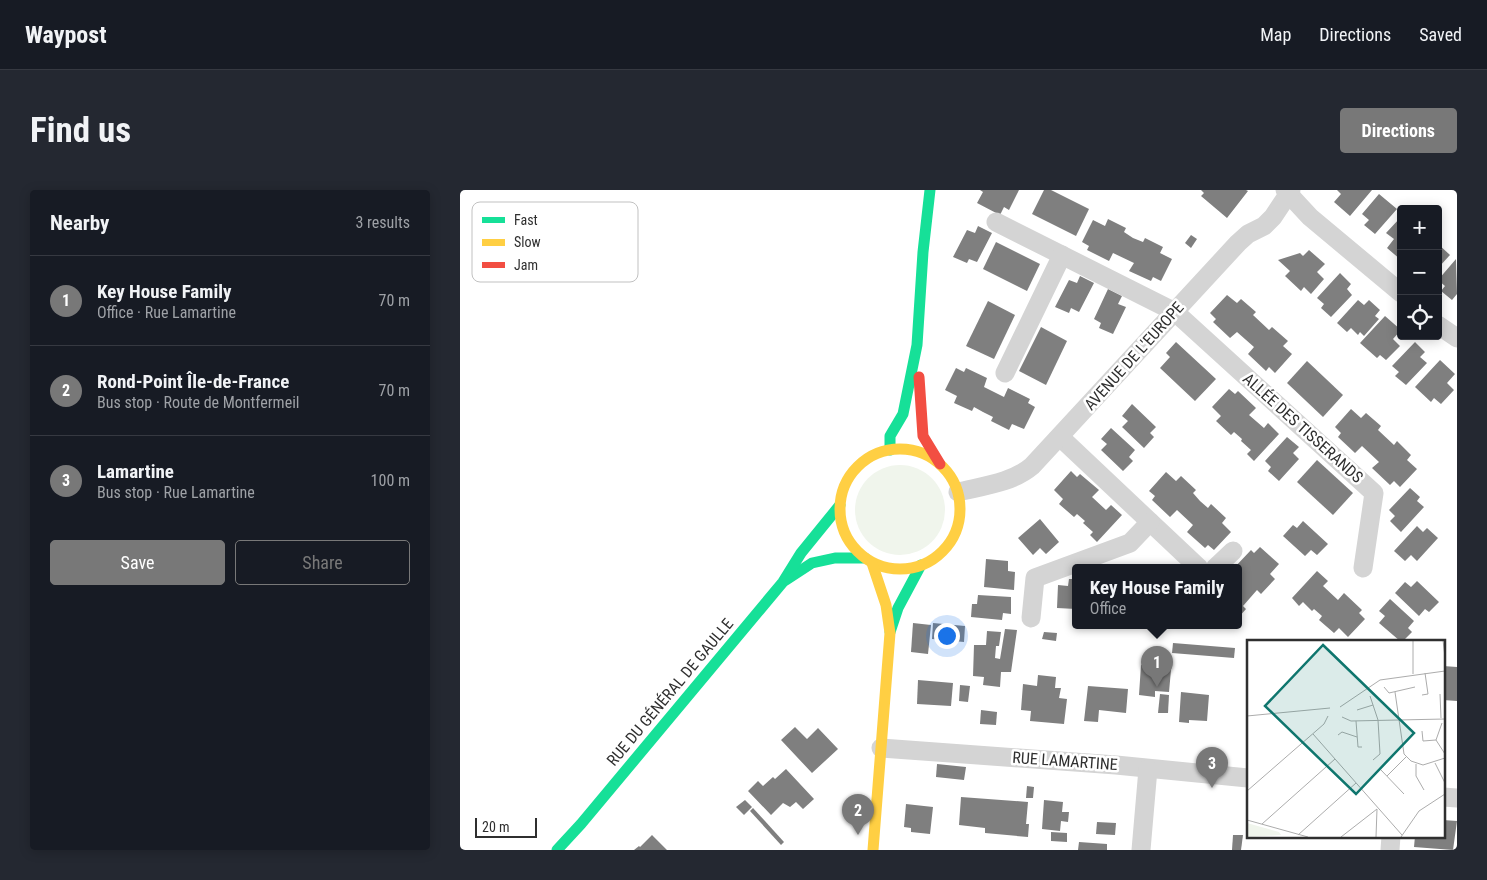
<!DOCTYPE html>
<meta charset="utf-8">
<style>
:root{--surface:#171b24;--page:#242831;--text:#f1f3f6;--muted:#9ea1a6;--line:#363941;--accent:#787878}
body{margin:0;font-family:"Roboto Condensed",sans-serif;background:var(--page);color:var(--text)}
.controls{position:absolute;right:15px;top:15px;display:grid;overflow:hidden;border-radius:5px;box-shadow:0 2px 12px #0003}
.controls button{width:45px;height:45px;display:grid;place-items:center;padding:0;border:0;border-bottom:1px solid var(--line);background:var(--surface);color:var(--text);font:25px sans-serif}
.scale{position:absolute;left:15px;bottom:12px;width:62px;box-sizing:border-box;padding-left:5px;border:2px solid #2f2f2f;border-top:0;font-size:14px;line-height:18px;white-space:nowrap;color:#2f2f2f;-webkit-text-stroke:4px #fff;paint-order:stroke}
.you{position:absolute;left:486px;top:445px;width:18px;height:18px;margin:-12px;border:4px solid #fff;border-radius:50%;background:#1a73e8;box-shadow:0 0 0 8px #1a73e833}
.badge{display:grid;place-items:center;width:32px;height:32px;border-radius:50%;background:var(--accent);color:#fff;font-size:16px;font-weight:700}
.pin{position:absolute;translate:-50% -41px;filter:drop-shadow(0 1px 2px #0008)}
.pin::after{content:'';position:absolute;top:26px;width:18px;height:15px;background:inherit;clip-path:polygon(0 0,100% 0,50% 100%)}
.popup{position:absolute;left:612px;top:374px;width:170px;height:65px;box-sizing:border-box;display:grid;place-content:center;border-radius:5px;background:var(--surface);filter:drop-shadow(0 1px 4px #0005);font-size:16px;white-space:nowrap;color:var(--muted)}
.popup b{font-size:19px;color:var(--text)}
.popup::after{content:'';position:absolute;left:50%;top:100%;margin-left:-10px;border:10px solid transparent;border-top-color:var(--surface)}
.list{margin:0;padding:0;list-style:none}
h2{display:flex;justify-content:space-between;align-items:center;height:65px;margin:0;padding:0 20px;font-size:21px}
h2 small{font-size:16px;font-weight:400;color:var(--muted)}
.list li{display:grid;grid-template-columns:32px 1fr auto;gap:15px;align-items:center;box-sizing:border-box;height:90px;padding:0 20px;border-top:1px solid var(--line)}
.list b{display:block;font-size:19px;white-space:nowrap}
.list p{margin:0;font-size:16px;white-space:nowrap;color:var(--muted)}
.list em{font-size:16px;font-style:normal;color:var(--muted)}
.actions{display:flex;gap:10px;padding:15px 20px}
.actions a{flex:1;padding:11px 0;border:1px solid var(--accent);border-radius:5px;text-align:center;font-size:18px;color:var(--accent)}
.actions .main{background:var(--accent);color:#fff}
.icon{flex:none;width:28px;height:28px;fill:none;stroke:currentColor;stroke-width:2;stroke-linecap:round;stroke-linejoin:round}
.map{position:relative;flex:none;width:997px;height:660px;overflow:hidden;border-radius:5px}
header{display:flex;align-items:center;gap:30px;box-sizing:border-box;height:70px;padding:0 25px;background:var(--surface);border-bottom:1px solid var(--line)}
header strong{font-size:24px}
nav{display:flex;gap:28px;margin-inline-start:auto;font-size:18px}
.intro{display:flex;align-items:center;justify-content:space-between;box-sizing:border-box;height:120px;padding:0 30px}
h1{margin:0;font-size:35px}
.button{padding:12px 22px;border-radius:5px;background:var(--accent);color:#fff;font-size:18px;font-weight:700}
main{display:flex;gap:30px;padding:0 30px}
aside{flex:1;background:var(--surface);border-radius:5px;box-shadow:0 2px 12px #0003}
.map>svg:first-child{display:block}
.green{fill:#f0f5ec}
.building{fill:#7f7f7f}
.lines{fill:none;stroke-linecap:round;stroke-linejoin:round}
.street{stroke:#d4d4d4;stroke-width:19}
.fast{stroke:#16e098;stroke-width:11}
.slow{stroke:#ffcf43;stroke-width:11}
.jam{stroke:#f24e42;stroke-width:11}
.labels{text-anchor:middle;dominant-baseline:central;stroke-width:5;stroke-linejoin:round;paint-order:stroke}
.street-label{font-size:16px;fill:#2f2f2f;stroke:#fff}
.inset-road{fill:none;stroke:#acacac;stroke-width:1}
.view{fill:#0f766e;fill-opacity:0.15;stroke:#0f766e;stroke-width:2.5}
.inset-edge{fill:none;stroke:#2f2f2f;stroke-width:2.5}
.key{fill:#fff;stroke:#c1c1c1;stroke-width:1}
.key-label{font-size:14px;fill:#2f2f2f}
</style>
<header>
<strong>Waypost</strong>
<nav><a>Map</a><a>Directions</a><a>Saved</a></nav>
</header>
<div class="intro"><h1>Find us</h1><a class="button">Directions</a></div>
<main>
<aside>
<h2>Nearby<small>3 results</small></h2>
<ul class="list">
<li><span class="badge">1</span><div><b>Key House Family</b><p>Office · Rue Lamartine</p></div><em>70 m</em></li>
<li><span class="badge">2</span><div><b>Rond-Point Île-de-France</b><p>Bus stop · Route de Montfermeil</p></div><em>70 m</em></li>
<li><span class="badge">3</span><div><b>Lamartine</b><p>Bus stop · Rue Lamartine</p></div><em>100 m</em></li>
</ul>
<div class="actions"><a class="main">Save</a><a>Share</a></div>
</aside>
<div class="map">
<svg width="997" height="660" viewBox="0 0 997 660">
<rect width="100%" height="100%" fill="#fff"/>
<circle class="green" cx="440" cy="320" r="45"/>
<g class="building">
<polygon points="520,0 559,0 549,20 544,17 540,25 517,13 523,2"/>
<polygon points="584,0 591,0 629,19 616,46 572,24"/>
<polygon points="741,0 786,0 788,1 767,28 741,6 744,3"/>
<polygon points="877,0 912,0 890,26 874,12 881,4"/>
<polygon points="919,4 937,19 915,44 904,35 909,30 902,24"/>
<polygon points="940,28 941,29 941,70 927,58 934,49 926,43"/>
<polygon points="648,29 666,38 664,42 673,48 683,52 685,48 703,57 700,63 712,69 701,91 693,87 691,91 669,81 674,73 653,63 649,71 627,60 629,56 622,52 633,30 645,36"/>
<polygon points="518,36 532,43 517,72 509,69 507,73 493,67 507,40 515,43"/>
<polygon points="731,45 737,49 731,58 725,53"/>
<polygon points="536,52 580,74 567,101 523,79"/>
<polygon points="978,54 990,65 978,78"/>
<polygon points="849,60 865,74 857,82 864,89 851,104 844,97 841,101 825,86 830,81 818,70 840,63 843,66"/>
<polygon points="996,69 997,104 992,110 981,101 985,96 978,90"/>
<polygon points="880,83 891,94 887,99 892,105 871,127 861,118 864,114 857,108"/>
<polygon points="620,86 634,93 619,122 611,118 609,123 595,117 609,90 617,93"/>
<polygon points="648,99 662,106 658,114 666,117 653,144 639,138 641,133 634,129"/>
<polygon points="767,105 777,113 781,109 796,122 793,125 809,140 812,137 828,151 823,156 832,164 815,183 809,177 806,181 788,164 794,157 777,142 770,148 753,132 756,129 750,123"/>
<polygon points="898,110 904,115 909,110 920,120 915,126 919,129 904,146 900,142 898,145 891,138 887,142 877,133"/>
<polygon points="528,111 555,125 534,169 506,156"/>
<polygon points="925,126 941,140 933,149 940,156 926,170 920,165 917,168 900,153"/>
<polygon points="581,137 607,151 586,195 559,181"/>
<polygon points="716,152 756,189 735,211 700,178 710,167 706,163"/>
<polygon points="955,152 965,162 960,167 967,173 946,195 935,186 939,182 932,176"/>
<polygon points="980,170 995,184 987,193 994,200 981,214 974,208 971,212 955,197"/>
<polygon points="847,171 883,205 863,227 827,193"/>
<polygon points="496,178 504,182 506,178 527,188 524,197 544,207 548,198 570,209 568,213 575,217 564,239 552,234 549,240 531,231 533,227 523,222 514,217 512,221 494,213 497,206 485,200"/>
<polygon points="769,199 775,204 778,201 796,218 789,225 804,238 808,233 819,244 794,271 787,264 791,260 781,251 782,249 774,242 771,245 756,231 761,226 752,217"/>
<polygon points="672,214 696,237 690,243 694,247 684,258 662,237 668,231 662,226"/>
<polygon points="891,219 901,228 906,223 921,236 918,240 934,255 937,251 951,265 947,270 957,279 940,297 934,291 930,295 912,278 919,272 902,256 895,263 878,247 881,243 875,237"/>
<polygon points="651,238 675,260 669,267 673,271 663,281 641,260 647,254 641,249"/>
<polygon points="827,247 839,257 833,263 839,269 819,291 808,281 811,277 805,271"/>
<polygon points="857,270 893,303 873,325 837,292"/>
<polygon points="611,281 617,287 620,284 639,300 632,307 646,320 651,315 662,325 637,352 630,345 633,342 623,333 625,331 617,324 614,327 599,314 603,309 594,300"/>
<polygon points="706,282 716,291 721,286 736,300 733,303 740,311 748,318 751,314 766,328 762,333 771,342 754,360 748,355 745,358 727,342 733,335 717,320 710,327 692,310 695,306 689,301"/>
<polygon points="950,298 960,307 957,311 964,317 941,342 930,331 935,326 929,320"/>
<polygon points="580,329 599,352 586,364 580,358 573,365 558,348"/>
<polygon points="843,331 868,354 857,365 851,360 845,366 823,346 833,335 837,338"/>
<polygon points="957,336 963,342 967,338 978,348 957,371 951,365 945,371 934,361"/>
<polygon points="800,357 819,374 810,384 815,389 801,404 797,400 783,416 786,419 778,428 778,387 781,384 778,382 778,378 774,378 791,360 794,363"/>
<polygon points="526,369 548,371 548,381 555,382 554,400 524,397"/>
<polygon points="857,381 868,391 863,396 878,410 884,403 902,420 899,423 905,429 888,447 879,438 874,443 859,430 862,426 854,419 852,421 843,412 839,416 832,408"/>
<polygon points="609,389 616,389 616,419 597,418 598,395 608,396"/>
<polygon points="957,391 979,412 969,422 965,419 959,426 935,403 945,392 951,397"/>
<polygon points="518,405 551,407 551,424 543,423 542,430 511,427 512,414 517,414"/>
<polygon points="930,409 954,431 948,438 952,442 943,451 940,451 919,433 925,426 919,421"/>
<polygon points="453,433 471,435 468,464 451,462"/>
<polygon points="473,433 505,436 504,452 472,449"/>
<polygon points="545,439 557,440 551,482 541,482 540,497 523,495 524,487 513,486 514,455 526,455 527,441 541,442 539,456 536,456 535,468 540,469"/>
<polygon points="584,442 597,443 596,451 582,449"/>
<polygon points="713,453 775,458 774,468 712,463"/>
<polygon points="695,467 712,469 709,502 695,501 695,507 679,505 681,475 688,475"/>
<polygon points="983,476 997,477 997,511 983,510"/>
<polygon points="578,485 596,487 595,498 601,498 599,508 607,509 604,534 570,531 571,521 561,520 563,494 577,496"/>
<polygon points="458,490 493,493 491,516 457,514"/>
<polygon points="500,495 510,496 508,512 499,511"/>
<polygon points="628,496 668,499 666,523 639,520 638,532 624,531"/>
<polygon points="721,502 749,505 747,531 729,530 729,533 719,532"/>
<polygon points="700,504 709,505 708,523 698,523"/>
<polygon points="521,520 537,522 536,535 520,534"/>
<polygon points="335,537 347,549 358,538 378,559 352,583 321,550"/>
<polygon points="477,574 506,577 504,590 476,587"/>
<polygon points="326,579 354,609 343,619 336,612 330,617 323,613 311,625 288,601 298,591 303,596 313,587 315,589"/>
<polygon points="567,596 574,597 573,608 566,608"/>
<polygon points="501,607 568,612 566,634 569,634 568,647 525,643 525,638 499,635"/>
<polygon points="285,610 292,617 284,625 276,617"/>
<polygon points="584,610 603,612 602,622 609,622 608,632 601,631 600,641 582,639"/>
<polygon points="446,614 473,617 470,644 451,642 451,638 444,637"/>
<polygon points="293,618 324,652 321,655 290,621"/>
<polygon points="983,630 997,631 993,660 954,657 955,646 983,646"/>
<polygon points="637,632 656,633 655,645 636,644"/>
<polygon points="591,642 607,643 607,652 591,651"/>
<polygon points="192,645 207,660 174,660 179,656 180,657"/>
<polygon points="773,645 783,645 781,660 772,660"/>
<polygon points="619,652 647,654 647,660 618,660"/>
</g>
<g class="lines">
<g class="street">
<polyline points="825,0 850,27 941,103"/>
<polyline points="536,32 715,122 914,303 903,378"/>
<polyline points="978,135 997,148"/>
<polyline points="545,183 602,65"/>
<polyline points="600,247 739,378"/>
<path d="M498 302C523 296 552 293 572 276L778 53 788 44 804 36 813 27 831 0"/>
<polyline points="755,378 773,361"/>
<polyline points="571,428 575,388 670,353 690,332"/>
<polyline points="421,558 656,575 788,588"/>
<polyline points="983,607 997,608"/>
<polyline points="681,660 688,579"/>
<polyline points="930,660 931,646"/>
</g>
<g class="fast">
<polyline points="430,260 430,246 443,224 457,155 463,62 470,0"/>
<polyline points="326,390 352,373 375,368 405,368"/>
<polyline points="430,442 438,418 461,375"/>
<polyline points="97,660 121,634 323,392 341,363 380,315"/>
</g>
<g class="slow">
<circle cx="440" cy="319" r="60"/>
<polyline points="412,373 426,415 430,443 413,660"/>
</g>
<polyline class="jam" points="459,187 463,246 480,274"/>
</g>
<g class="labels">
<g class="street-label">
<text transform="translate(674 166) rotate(-48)">AVENUE DE L'EUROPE</text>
<text transform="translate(843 238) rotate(42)">ALLÉE DES TISSERANDS</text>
<text transform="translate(210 502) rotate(-50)">RUE DU GÉNÉRAL DE GAULLE</text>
<text transform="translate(605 571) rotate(4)">RUE LAMARTINE</text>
</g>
</g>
<g transform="translate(787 450)">
<rect width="198" height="198" fill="#fff"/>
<path d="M0 183 32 192 34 195 0 197Z" fill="#f0f5ec"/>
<path class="inset-road" d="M166 0V34M196 0 198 17M137 47 142 53 168 47M148 52 157 114 164 121 176 125 198 118M193 54 194 78M175 55 181 54 178 33M123 56 131 80 133 114 126 120M93 67 133 40 198 31M110 70 126 65M0 76 83 68M95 77 104 81 198 79M109 81 111 107H115M175 91 176 101 189 100 198 114M66 94 155 195M91 95 95 92 110 97M189 100 195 83M188 123 198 143M169 124V136L177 150M134 130 157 154M140 136 159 117M0 151 77 84 81 76M0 180 61 197M15 184 88 119M51 195 109 143M94 197 130 169M129 197 130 169M154 197 172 171 198 154"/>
<path class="view" d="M76 5 167 93 109 154 18 66Z"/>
<rect width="198" height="198" class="inset-edge"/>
</g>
<rect x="12" y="12" width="166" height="80" rx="8" class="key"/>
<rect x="22" y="27" width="23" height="6" fill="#16e098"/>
<rect x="22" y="49" width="23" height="7" fill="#ffcf43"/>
<rect x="22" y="72" width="23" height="6" fill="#f24e42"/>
<g class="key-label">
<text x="54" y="35">Fast</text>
<text x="54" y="57">Slow</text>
<text x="54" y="80">Jam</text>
</g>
</svg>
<div class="controls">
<button>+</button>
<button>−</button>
<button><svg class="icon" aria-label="locate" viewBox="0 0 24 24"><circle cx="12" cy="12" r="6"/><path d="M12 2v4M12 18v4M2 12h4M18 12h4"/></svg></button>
</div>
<div class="scale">20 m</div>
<div class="you"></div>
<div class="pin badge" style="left:697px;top:497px">1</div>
<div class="popup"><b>Key House Family</b>Office</div>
<div class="pin badge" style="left:398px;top:645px">2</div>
<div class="pin badge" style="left:752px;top:598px">3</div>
</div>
</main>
